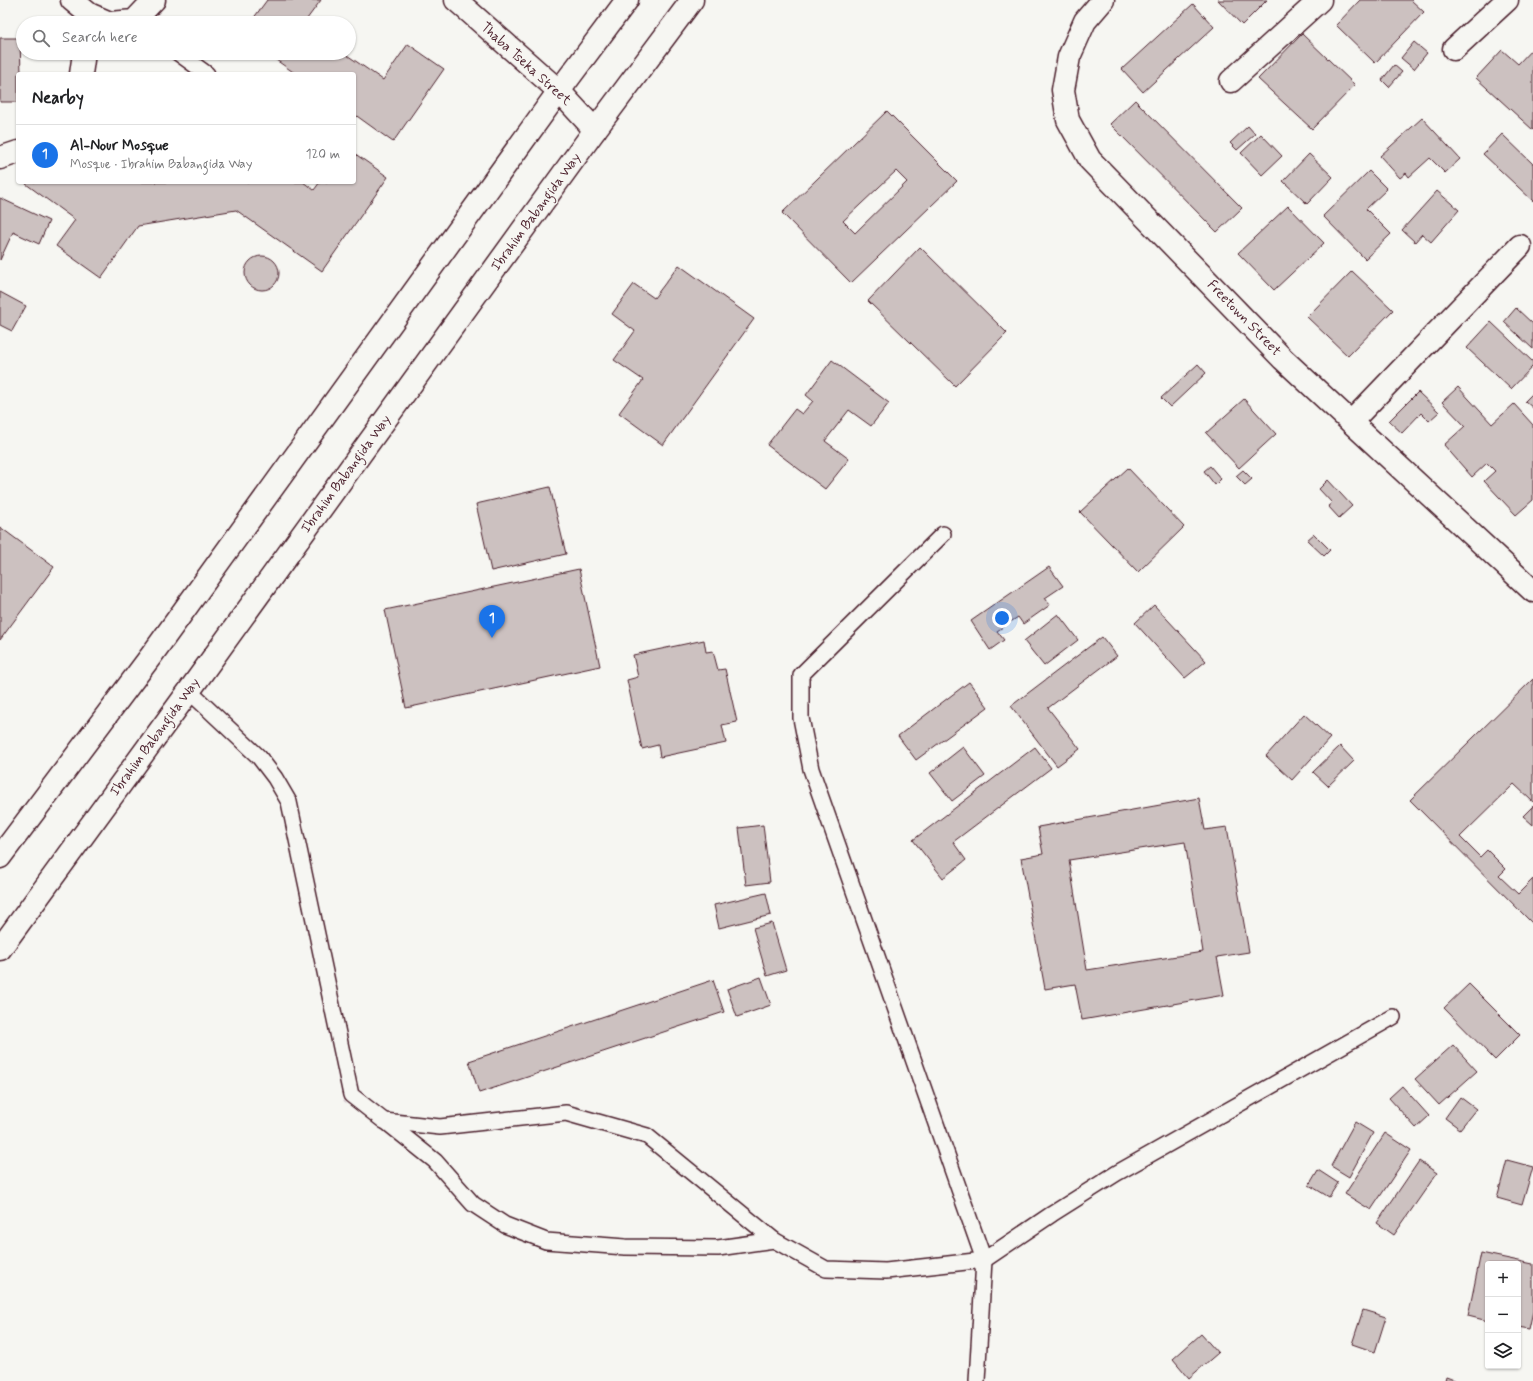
<!DOCTYPE html>
<meta charset="utf-8">
<style>
:root{--surface:#fff;--page:#f2f2f2;--text:#202124;--muted:#757577;--line:#e0e0e0;--accent:#1a73e8}
body{margin:0;font-family:Mynerve,sans-serif;background:var(--page);color:var(--text)}
.controls{position:absolute;right:12px;bottom:12px;display:grid;overflow:hidden;border-radius:4px;box-shadow:0 1px 3px #0004}
.controls button{width:36px;height:36px;display:grid;place-items:center;padding:0;border:0;border-bottom:1px solid var(--line);background:var(--surface);color:var(--text);font:20px sans-serif}
.you{position:absolute;left:1002px;top:618px;width:14px;height:14px;margin:-10px;border:3px solid #fff;border-radius:50%;background:#1a73e8;box-shadow:0 0 0 6px #1a73e833}
.badge{display:grid;place-items:center;width:26px;height:26px;border-radius:50%;background:var(--accent);color:#fff;font-size:13px;font-weight:700}
.pin{position:absolute;translate:-50% -33px;filter:drop-shadow(0 1px 2px #0008)}
.pin::after{content:'';position:absolute;top:21px;width:14px;height:12px;background:inherit;clip-path:polygon(0 0,100% 0,50% 100%)}
.list{margin:0;padding:0;list-style:none}
h2{display:flex;justify-content:space-between;align-items:center;height:52px;margin:0;padding:0 16px;font-size:17px}
h2 small{font-size:13px;font-weight:400;color:var(--muted)}
.list li{display:grid;grid-template-columns:26px 1fr auto;gap:12px;align-items:center;box-sizing:border-box;height:60px;padding:0 16px;border-top:1px solid var(--line)}
.list b{display:block;font-size:15px;white-space:nowrap}
.list p{margin:0;font-size:13px;white-space:nowrap;color:var(--muted)}
.list em{font-size:13px;font-style:normal;color:var(--muted)}
.icon{flex:none;width:22px;height:22px;fill:none;stroke:currentColor;stroke-width:2;stroke-linecap:round;stroke-linejoin:round}
.map{position:relative;flex:none;width:1533px;height:1381px;overflow:hidden}
.search{position:absolute;background:var(--surface);box-shadow:0 1px 3px #0004;left:16px;top:16px;width:340px;height:44px;display:flex;align-items:center;gap:10px;box-sizing:border-box;padding:0 14px;border-radius:22px;color:var(--muted);font-size:15px}
.panel{position:absolute;background:var(--surface);box-shadow:0 1px 3px #0004;left:16px;top:72px;width:340px;height:112px;border-radius:4px}
.map>svg:first-child{display:block}
.building{fill:#ccc1c0;stroke:#4a1f2b;fill-rule:evenodd}
.lines{fill:none;stroke-linecap:round;stroke-linejoin:round}
.lane-casing{stroke:#4a1f2b;stroke-width:18}
.street-casing{stroke:#4a1f2b;stroke-width:25}
.secondary-casing{stroke:#4a1f2b;stroke-width:25}
.lane{stroke:#f6f6f2;stroke-width:15}
.street{stroke:#f6f6f2;stroke-width:22}
.secondary{stroke:#f6f6f2;stroke-width:22}
.labels{text-anchor:middle;dominant-baseline:central;stroke-width:3;stroke-linejoin:round;paint-order:stroke}
.street-label{font-size:14px;fill:#4a1f2b;stroke:#f6f6f2}
</style>
<div class="map">
<svg width="1533" height="1381" viewBox="0 0 1533 1381">
<rect width="100%" height="100%" fill="#f6f6f2"/>
<filter id="ink" filterUnits="userSpaceOnUse"><feTurbulence type="fractalNoise" baseFrequency=".025" numOctaves="2"/><feDisplacementMap in="SourceGraphic" scale="8" xChannelSelector="R" yChannelSelector="G"/><feConvolveMatrix kernelMatrix="1 2 1 2 8 2 1 2 1" color-interpolation-filters="sRGB"/></filter>
<g filter="url(#ink)">
<g class="building">
<polygon points="267,0 321,0 304,23 250,23"/>
<polygon points="1218,0 1267,0 1242,25"/>
<polygon points="1360,0 1411,0 1424,12 1375,63 1336,25"/>
<polygon points="1193,4 1214,27 1143,92 1122,69"/>
<polygon points="1302,34 1355,85 1312,129 1258,79"/>
<polygon points="0,38 20,38 21,74 18,74 18,102 0,102"/>
<polygon points="1414,42 1427,53 1414,69 1401,58"/>
<polygon points="408,44 444,69 393,142 354,114 354,74 296,74 266,53 344,53 383,80"/>
<polygon points="1533,48 1533,130 1476,78 1502,50 1518,64"/>
<polygon points="1394,65 1402,72 1389,87 1382,80"/>
<polygon points="1135,100 1242,208 1217,232 1110,124"/>
<path d="M887 111 957 181 851 283 782 213ZM896 171 907 182 855 233 843 221Z"/>
<polygon points="1422,118 1460,159 1445,173 1430,158 1409,177 1406,173 1400,178 1380,156"/>
<polygon points="1248,126 1255,134 1237,150 1230,143"/>
<polygon points="1261,134 1282,156 1262,175 1241,153"/>
<polygon points="1502,134 1533,164 1533,201 1483,154"/>
<polygon points="354,153 388,177 322,271 236,210 138,226 101,278 56,246 75,220 26,184 27,182 303,182 314,190 320,182 354,182"/>
<polygon points="1309,154 1333,177 1307,204 1283,181"/>
<polygon points="1369,171 1387,189 1366,209 1391,234 1365,259 1323,216"/>
<polygon points="1437,191 1459,210 1431,242 1422,234 1415,242 1402,230"/>
<polygon points="0,198 49,221 39,244 13,232 0,260"/>
<polygon points="1288,206 1324,243 1274,290 1238,253"/>
<polygon points="920,247 1007,333 955,386 868,301"/>
<circle cx="262" cy="273" r="17"/>
<polygon points="679,265 754,319 663,445 619,413 643,380 614,360 635,331 612,314 634,284 654,298"/>
<polygon points="1352,271 1393,310 1348,356 1307,317"/>
<polygon points="0,292 26,306 12,331 0,325"/>
<polygon points="1516,308 1533,324 1533,349 1504,322"/>
<polygon points="1491,322 1533,362 1533,366 1511,389 1467,348"/>
<polygon points="832,360 889,403 871,426 849,410 825,441 849,459 825,489 767,445 795,409 802,414 813,401 806,395"/>
<polygon points="1198,364 1206,373 1170,407 1161,398"/>
<polygon points="1458,387 1492,424 1514,404 1533,425 1533,500 1516,515 1484,481 1495,471 1487,463 1472,477 1444,445 1465,426 1442,402"/>
<polygon points="1418,392 1439,412 1429,421 1421,413 1402,433 1389,421"/>
<polygon points="1533,393 1533,408 1525,401"/>
<polygon points="1244,399 1276,434 1239,468 1206,433"/>
<polygon points="1210,466 1221,479 1215,485 1204,471"/>
<polygon points="1128,468 1184,527 1138,572 1080,512"/>
<polygon points="1243,470 1252,479 1245,485 1236,476"/>
<polygon points="1328,480 1352,506 1339,518 1328,506 1332,503 1319,489"/>
<polygon points="550,487 566,554 491,571 476,504"/>
<polygon points="0,527 54,567 0,640"/>
<polygon points="1314,534 1330,550 1324,556 1307,540"/>
<polygon points="1049,567 1063,586 1045,598 1050,605 1023,624 1018,617 997,631 1004,640 990,650 971,621"/>
<polygon points="579,569 600,666 406,708 385,610"/>
<polygon points="1154,605 1206,661 1185,678 1135,623"/>
<polygon points="1058,614 1078,640 1044,666 1024,641"/>
<polygon points="1102,637 1117,656 1048,708 1080,749 1057,766 1011,706"/>
<polygon points="704,640 706,652 713,651 718,670 725,669 737,722 722,725 726,743 660,757 658,745 642,749 627,680 638,677 633,655"/>
<polygon points="1533,679 1533,802 1514,784 1460,837 1480,857 1487,850 1506,869 1499,876 1518,894 1533,879 1533,924 1410,800"/>
<polygon points="969,682 988,707 916,760 898,736"/>
<polygon points="1304,714 1330,738 1292,780 1266,756"/>
<polygon points="1340,746 1354,761 1328,786 1313,772"/>
<polygon points="963,747 985,776 952,801 930,773"/>
<polygon points="1035,747 1051,768 953,842 966,860 943,878 913,840"/>
<path d="M1199 798 1205 830 1227 827 1249 952 1217 957 1224 995 1082 1020 1075 984 1045 989 1021 858 1043 854 1038 827ZM1185 842 1203 952 1087 970 1069 860Z"/>
<polygon points="1533,806 1533,825 1523,816"/>
<polygon points="763,825 770,882 746,885 739,828"/>
<polygon points="766,893 771,915 719,928 714,905"/>
<polygon points="772,923 786,970 767,976 753,928"/>
<polygon points="761,977 771,1005 737,1017 727,989"/>
<polygon points="713,980 724,1012 479,1093 469,1061"/>
<polygon points="1469,984 1520,1035 1495,1060 1444,1008"/>
<polygon points="1453,1045 1477,1071 1439,1105 1415,1079"/>
<polygon points="1402,1086 1429,1116 1416,1128 1389,1098"/>
<polygon points="1460,1097 1476,1109 1460,1129 1445,1118"/>
<polygon points="1355,1122 1373,1133 1349,1177 1331,1166"/>
<polygon points="1385,1133 1411,1150 1371,1210 1345,1194"/>
<polygon points="1507,1160 1533,1167 1522,1205 1497,1198"/>
<polygon points="1419,1161 1437,1173 1394,1235 1377,1223"/>
<polygon points="1318,1170 1338,1183 1329,1197 1309,1185"/>
<polygon points="1481,1253 1533,1264 1533,1311 1529,1329 1518,1327 1518,1264 1488,1264 1488,1321 1468,1316"/>
<polygon points="1363,1310 1386,1317 1375,1352 1352,1344"/>
<polygon points="1201,1334 1218,1353 1189,1378 1173,1359"/>
<polygon points="1446,1377 1457,1381 1445,1381"/>
</g>
<g class="lines">
<defs>
<g id="lane">
<polyline points="178,53 207,74"/>
<polyline points="943,534 801,675 801,718 811,769 984,1260 1052,1214 1117,1173 1393,1017"/>
<polyline points="189,691 259,757 275,778 289,802 351,1095 384,1121 440,1127 566,1113 647,1136 774,1240 826,1269 886,1271 984,1260 977,1381"/>
<polyline points="385,1121 435,1161 473,1204 505,1225 546,1241 625,1247 718,1248 774,1240"/>
</g>
<g id="street">
<polyline points="72,0 89,14 110,23 134,21 154,0"/>
<polyline points="456,0 559,91 595,130"/>
<polyline points="1103,0 1085,21 1069,57 1063,90 1068,120 1090,160 1283,359 1533,591"/>
<polyline points="1454,49 1507,0"/>
<polyline points="81,74 84,53"/>
<polyline points="1231,81 1320,0"/>
<polyline points="0,158 18,152"/>
<polyline points="1351,422 1520,246"/>
</g>
<g id="secondary">
<polyline points="0,857 151,656 559,91 627,0"/>
<polyline points="0,949 189,691 595,130 692,0"/>
</g>
</defs>
<use href="#lane" class="lane-casing"/>
<use href="#street" class="street-casing"/>
<use href="#secondary" class="secondary-casing"/>
<use href="#lane" class="lane"/>
<use href="#street" class="street"/>
<use href="#secondary" class="secondary"/>
</g>
</g>
<g class="labels">
<g class="street-label">
<text transform="translate(526 64) rotate(42)">Thaba Tseka Street</text>
<text transform="translate(536 212) rotate(-54)">Ibrahim Babangida Way</text>
<text transform="translate(1244 318) rotate(46)">Freetown Street</text>
<text transform="translate(346 474) rotate(-54)">Ibrahim Babangida Way</text>
<text transform="translate(155 737) rotate(-54)">Ibrahim Babangida Way</text>
</g>
</g>
</svg>
<div class="controls">
<button>+</button>
<button>−</button>
<button><svg class="icon" aria-label="layers" viewBox="0 0 24 24"><path d="M12 4l9 5-9 5-9-5zM3 14l9 5 9-5"/></svg></button>
</div>
<div class="you"></div>
<div class="pin badge" style="left:492px;top:638px">1</div>
<div class="search"><svg class="icon" aria-label="search" viewBox="0 0 24 24"><circle cx="10" cy="10" r="6"/><path d="M15 15l6 6"/></svg>Search here</div>
<section class="panel">
<h2>Nearby<small></small></h2>
<ul class="list">
<li><span class="badge">1</span><div><b>Al-Nour Mosque</b><p>Mosque · Ibrahim Babangida Way</p></div><em>120 m</em></li>
</ul>
</section>
</div>
